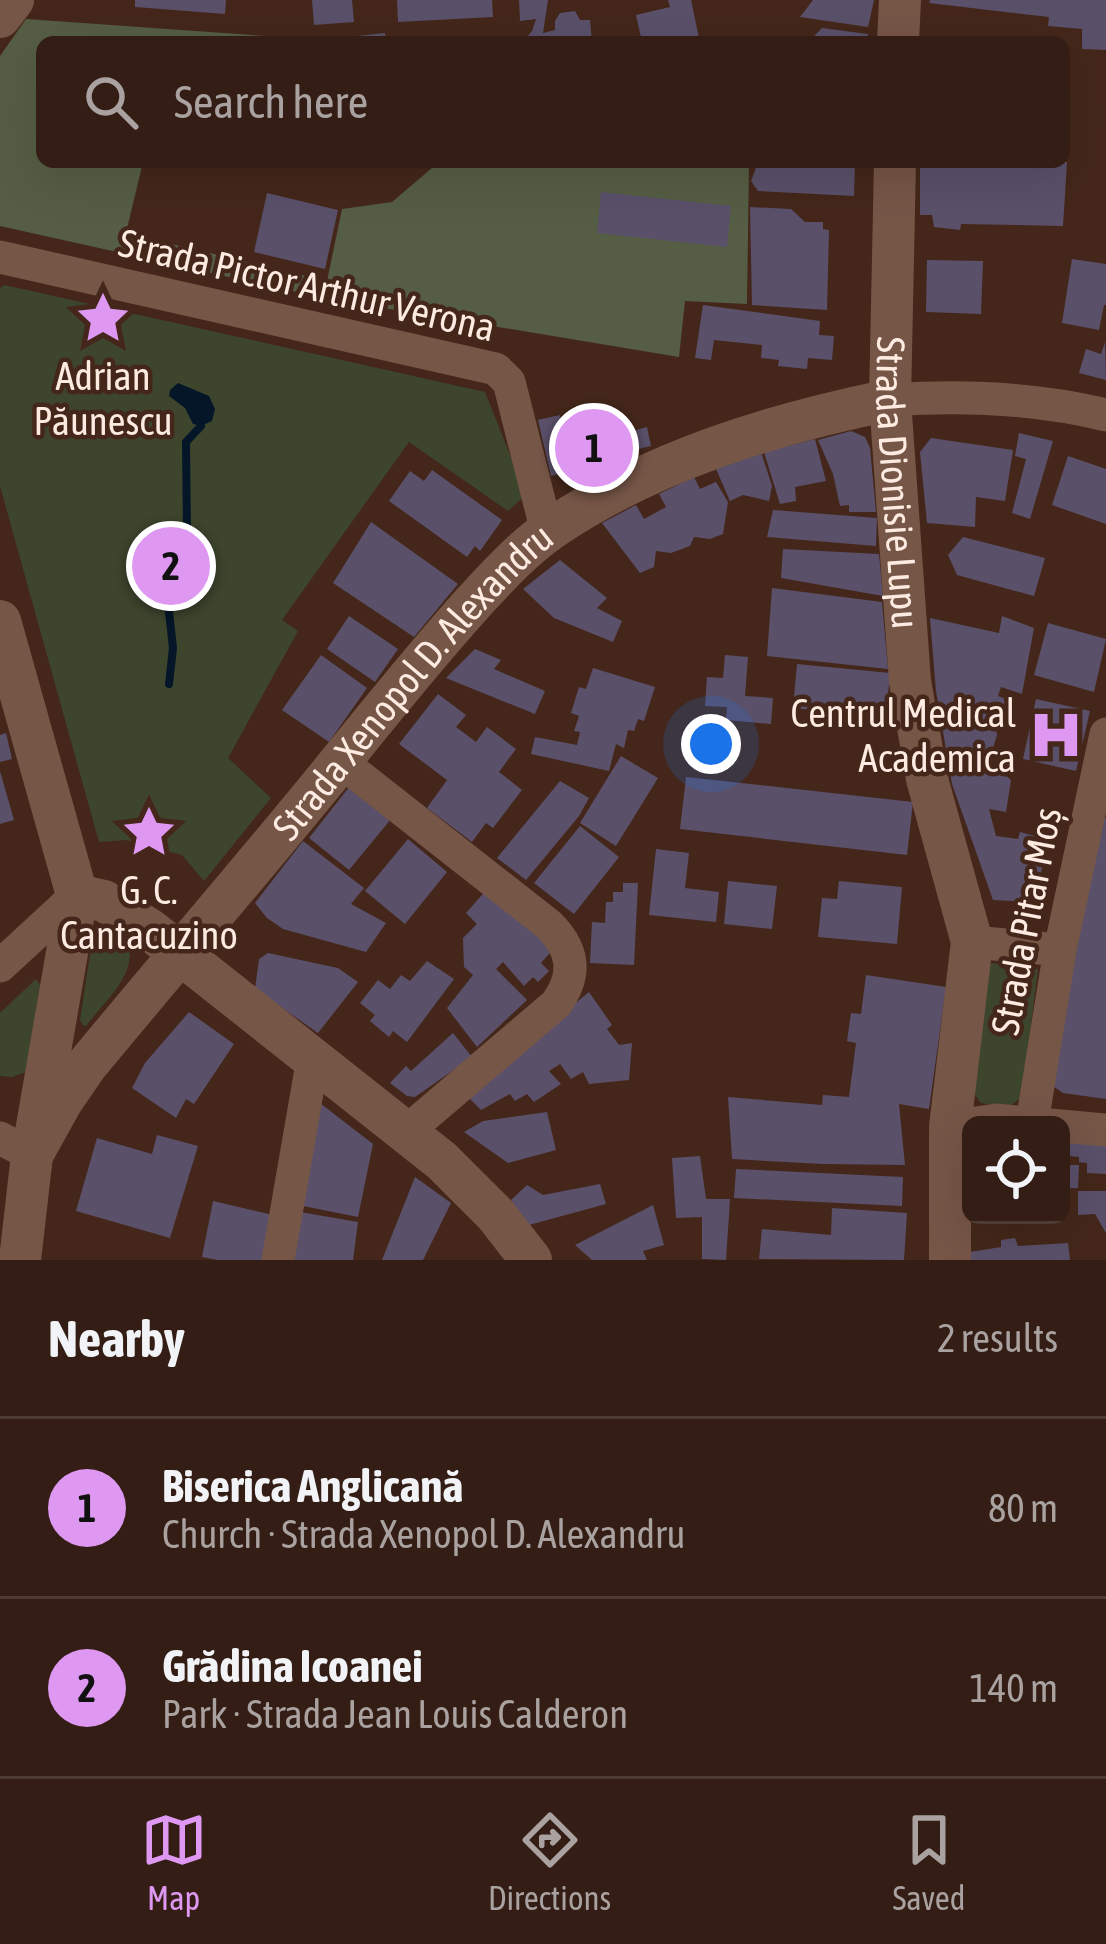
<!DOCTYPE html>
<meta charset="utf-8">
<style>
:root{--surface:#331d14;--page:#3e2a22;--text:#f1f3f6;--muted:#a9a2a0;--line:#4e3b34;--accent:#de98f2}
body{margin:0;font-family:"Asap Condensed",sans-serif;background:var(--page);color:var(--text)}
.controls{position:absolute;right:36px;bottom:36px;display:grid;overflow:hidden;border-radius:18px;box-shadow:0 12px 48px #0002}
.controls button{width:108px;height:108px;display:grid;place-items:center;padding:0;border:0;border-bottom:3px solid var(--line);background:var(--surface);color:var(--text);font:60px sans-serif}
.you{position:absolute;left:711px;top:744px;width:42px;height:42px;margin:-30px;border:9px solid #fff;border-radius:50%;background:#1a73e8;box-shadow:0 0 0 18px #1a73e833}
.badge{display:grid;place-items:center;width:78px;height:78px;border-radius:50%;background:var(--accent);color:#111;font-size:39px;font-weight:700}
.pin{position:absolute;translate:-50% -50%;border:6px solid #fff;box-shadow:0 3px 12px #0006}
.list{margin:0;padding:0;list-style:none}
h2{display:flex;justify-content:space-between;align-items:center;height:156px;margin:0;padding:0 48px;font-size:51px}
h2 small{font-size:39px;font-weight:400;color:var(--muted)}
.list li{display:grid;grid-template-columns:78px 1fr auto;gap:36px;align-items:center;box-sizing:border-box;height:180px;padding:0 48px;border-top:3px solid var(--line)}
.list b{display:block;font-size:45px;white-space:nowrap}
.list p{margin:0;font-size:39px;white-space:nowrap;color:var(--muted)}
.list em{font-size:39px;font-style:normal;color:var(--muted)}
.icon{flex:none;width:66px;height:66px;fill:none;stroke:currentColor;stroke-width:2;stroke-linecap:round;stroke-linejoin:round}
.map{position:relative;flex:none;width:1106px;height:1260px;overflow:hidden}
.search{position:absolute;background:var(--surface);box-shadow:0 12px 48px #0002;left:36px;right:36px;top:36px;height:132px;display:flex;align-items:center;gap:30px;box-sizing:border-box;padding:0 42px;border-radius:18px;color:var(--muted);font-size:45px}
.sheet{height:516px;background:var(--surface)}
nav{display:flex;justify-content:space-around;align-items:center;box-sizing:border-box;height:168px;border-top:3px solid var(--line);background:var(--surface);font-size:33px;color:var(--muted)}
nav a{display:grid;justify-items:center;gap:6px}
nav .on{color:var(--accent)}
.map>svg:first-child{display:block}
.green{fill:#3d452d}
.forest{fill:#555e44}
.water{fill:#041628}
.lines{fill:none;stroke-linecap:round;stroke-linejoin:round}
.stream{stroke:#041628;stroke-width:8}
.building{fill:#5a506a}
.minor{stroke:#765647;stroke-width:33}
.tertiary{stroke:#765647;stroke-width:42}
.labels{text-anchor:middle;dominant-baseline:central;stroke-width:9;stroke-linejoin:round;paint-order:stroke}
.street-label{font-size:39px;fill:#fdeae1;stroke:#44271a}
.poi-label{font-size:39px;fill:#fdeae1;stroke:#44271a}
</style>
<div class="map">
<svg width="1106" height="1260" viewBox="0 0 1106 1260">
<rect width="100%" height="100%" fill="#44271a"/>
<g class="green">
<polygon points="4,285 485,392 526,495 508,511 409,442 282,620 298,631 228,758 271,798 204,881 182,855 126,840 99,842 0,486 0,288"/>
<path d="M96 936H113L129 946C136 976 103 1003 86 1026L83 1025 80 1020 92 942Z"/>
<polygon points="990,963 1038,969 1022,1097 1009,1107 981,1103 973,1092"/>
<polygon points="36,979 40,985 26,1072 12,1077 0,1076 0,1013"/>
</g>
<polygon class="forest" points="26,19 265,36 264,42 42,42 42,162 143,162 126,233 327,281 342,209 392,202 439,162 749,162 747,304 685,301 679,357 324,298 0,226 0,56"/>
<polygon class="water" points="178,383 209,396 215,409 212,421 201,426 193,424 185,408 169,396 170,390"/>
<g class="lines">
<polyline class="stream" points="169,684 173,648 166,585 187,534 186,442 201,426"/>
</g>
<g class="building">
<polygon points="135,0 226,0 225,14 135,7"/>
<polygon points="312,0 352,0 354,22 314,25"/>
<polygon points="397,0 492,0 493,17 398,22"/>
<polygon points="519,0 548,0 543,33 555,30 555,21 560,13 575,11 580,20 590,20 592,42 523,42 532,31 536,19 520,21"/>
<polygon points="668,0 691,0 699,38 681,42 642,42 636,15 670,7"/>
<polygon points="813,0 874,0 868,27 800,17"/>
<polygon points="930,0 1106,0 1106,50 1082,49 1082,29 1048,26 1049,17 929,3"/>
<polygon points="822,28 868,34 867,38 870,42 808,42"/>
<polygon points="385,33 386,42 329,42 329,39"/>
<polygon points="778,162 855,162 854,196 758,191 751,181 756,168"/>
<polygon points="920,162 1067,162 1063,226 961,224 960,230 934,227 932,215 920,215"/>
<polygon points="601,192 731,206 727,247 597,233"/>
<polygon points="267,193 338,210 325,269 254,252"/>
<polygon points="750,207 791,209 805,222 823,222 823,229 829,230 827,310 752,305"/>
<polygon points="1072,259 1106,264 1106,305 1104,305 1099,330 1062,323"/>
<polygon points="927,260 983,261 981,314 926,312"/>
<polygon points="703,305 820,321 819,335 834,336 832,360 808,358 807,369 778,366 779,360 761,358 762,345 714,340 711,360 695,358"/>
<polygon points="1105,342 1106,380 1079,373 1086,349 1101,354"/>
<polygon points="560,415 563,430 593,423 596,434 628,426 629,432 647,427 651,446 634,450 636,457 585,468 587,476 569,481 567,472 551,476 538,420"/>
<polygon points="851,431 865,437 870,448 876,512 849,512 849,505 840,506 833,474 818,440"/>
<polygon points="1019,433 1053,441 1030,519 1012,513 1026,459 1015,456"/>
<polygon points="931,438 1013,450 1005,501 976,497 975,527 927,523 920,452"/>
<polygon points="815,439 826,481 795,487 796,501 780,504 764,452"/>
<polygon points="761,452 772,486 769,501 743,495 730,501 716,469"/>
<polygon points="1068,456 1106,469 1106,524 1052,505"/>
<polygon points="432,470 502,520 480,551 475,546 467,557 389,501 410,471 424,481"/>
<polygon points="694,477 700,489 716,482 728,502 723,534 710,539 694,537 690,546 671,553 656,551 654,567 640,573 602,523 636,505 644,519 666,507 659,494"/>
<polygon points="773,510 877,518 876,546 767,537"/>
<polygon points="371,522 458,584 414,637 333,583"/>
<polygon points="963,537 1045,558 1034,596 957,575 948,555"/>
<polygon points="783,549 879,554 883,596 781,578"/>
<polygon points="560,560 607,598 597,608 622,621 613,642 554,618 523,589"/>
<polygon points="772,588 882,602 888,669 767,656"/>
<polygon points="349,616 398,649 375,682 327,649"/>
<polygon points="1002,616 1034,628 1022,694 1001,687 998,696 1006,699 1004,717 993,716 997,735 989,761 1011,780 1006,812 989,809 996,836 1018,839 1020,832 1046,839 1037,902 993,900 952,784 936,691 930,618 999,633"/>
<polygon points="1048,623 1106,639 1094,692 1034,675"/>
<polygon points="475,649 501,660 494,669 545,691 535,714 446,678"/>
<polygon points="321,655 367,688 329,742 282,710"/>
<polygon points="725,655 748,657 745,696 773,698 771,724 726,720 727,707 705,706 707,677 723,678"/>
<polygon points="797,664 890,673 886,717 793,708"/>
<polygon points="593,668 655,687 644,721 638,719 634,731 628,730 624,748 616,744 609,771 531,754 535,737 577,745 580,732 574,731 579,716 571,713 579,687 586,689"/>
<polygon points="438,694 466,715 456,727 476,742 487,727 516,749 499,772 522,790 493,828 486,823 472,842 427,808 447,780 399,744"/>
<polygon points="1036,699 1090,711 1076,771 1023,759"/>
<polygon points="6,733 12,759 0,762 0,735"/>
<polygon points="621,756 658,778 616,846 580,823"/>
<polygon points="0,771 14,820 0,824"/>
<polygon points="686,777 913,802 907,855 680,829"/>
<polygon points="560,781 589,798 579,816 526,880 497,858"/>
<polygon points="350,786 391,819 349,870 309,838"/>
<polygon points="1104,818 1106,818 1106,1099 1063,1093 1050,1084 1051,1070"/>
<polygon points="580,826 619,857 574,914 534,883"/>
<polygon points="408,839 447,872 405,924 365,891"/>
<polygon points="303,841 364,888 351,904 386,923 366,952 283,929 267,918 255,903"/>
<polygon points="656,849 689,853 685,888 719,892 716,922 649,915"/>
<polygon points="728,881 777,886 772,929 724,924"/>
<polygon points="839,881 902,887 897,944 818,937 822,898 837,899"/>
<polygon points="623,883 638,883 634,965 590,963 592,922 605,923 606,902 613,902 613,892 623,892"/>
<polygon points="488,888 557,945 541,963 549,971 538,982 533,977 524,986 503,962 496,969 527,1000 477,1047 447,1008 473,975 464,967 463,938 477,924 466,913"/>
<polygon points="268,953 338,968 358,982 318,1033 255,989 259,959"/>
<polygon points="427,961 454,979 407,1042 393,1031 389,1037 370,1021 375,1015 360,1003 378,980 390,989 401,975 410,981"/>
<polygon points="866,975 946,987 929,1109 899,1104 905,1165 823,1164 732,1159 728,1097 822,1105 823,1095 849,1097 856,1043 847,1041 851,1013 861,1014"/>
<polygon points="589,992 612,1025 607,1029 619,1045 632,1043 629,1080 589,1084 583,1072 571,1079 560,1064 549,1071 561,1084 534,1102 527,1094 515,1101 510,1094 481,1110 465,1094"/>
<polygon points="189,1012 234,1044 194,1104 186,1099 176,1118 132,1088 145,1063"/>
<polygon points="453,1033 472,1057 415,1097 407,1096 390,1083 406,1066 411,1071"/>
<polygon points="316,1100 373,1144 358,1217 298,1205"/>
<polygon points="547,1112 556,1150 508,1163 464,1132 483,1121"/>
<polygon points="1061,1134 1106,1138 1106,1174 1087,1173 1087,1163 1079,1162 1079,1157 1069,1156 1070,1165 1079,1165 1078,1188 1070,1188 1070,1196 1061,1196"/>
<polygon points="157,1135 198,1146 170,1238 76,1211 97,1138 152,1154"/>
<polygon points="700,1156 706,1199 730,1199 726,1260 702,1259 702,1217 676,1218 672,1158"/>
<polygon points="736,1169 903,1177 902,1206 734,1198"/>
<polygon points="415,1177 451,1203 423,1260 382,1260"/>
<polygon points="600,1184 606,1204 529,1225 511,1200 527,1185 543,1195"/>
<polygon points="1078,1191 1106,1191 1106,1233 1095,1214 1078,1215"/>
<polygon points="213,1201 277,1216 267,1260 218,1260 202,1257"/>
<polygon points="653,1205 664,1245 643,1251 647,1260 592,1260 575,1245"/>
<polygon points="832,1208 907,1213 904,1260 759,1259 762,1229 831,1235"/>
<polygon points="300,1212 358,1222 353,1260 293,1260"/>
<polygon points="1015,1238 1018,1246 1068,1243 1070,1260 970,1260 970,1252 1001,1247 1001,1240"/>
</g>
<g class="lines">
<g class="minor">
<polyline points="0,257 496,369 509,382 547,532"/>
<path d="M890 400C962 395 1036 398 1106 415"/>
<path d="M340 761 549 925C574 950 577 975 556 1004L406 1132"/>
<polyline points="972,942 1060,950"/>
<polyline points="0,966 77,895"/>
<polyline points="1032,1123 1060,950 1106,734"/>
<polyline points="950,1127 996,1120 1106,1130"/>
<polyline points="0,1138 32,1155"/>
<polyline points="278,1260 313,1058"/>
</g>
<g class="tertiary">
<polyline points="0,17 13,0"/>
<polyline points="898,42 900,0"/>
<path id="s1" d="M895 162 890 400 910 681 927 779 972 942 950 1127V1260"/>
<polyline points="0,621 77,895 32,1155 20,1260"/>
<polyline points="77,895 104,901 149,929 442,1161 496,1215 531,1260"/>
<path id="s2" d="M32 1155 62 1101 86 1066C171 963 259 862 343 758 385 706 427 654 472 604 496 578 521 550 551 529 651 461 772 424 890 400"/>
</g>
</g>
<defs>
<symbol id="sight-bare" viewBox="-9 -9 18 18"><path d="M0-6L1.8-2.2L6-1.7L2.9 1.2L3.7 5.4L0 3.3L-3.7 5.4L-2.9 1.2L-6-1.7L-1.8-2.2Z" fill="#de98f2" stroke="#44271a" stroke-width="2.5" paint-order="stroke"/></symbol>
<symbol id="hospital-bare" viewBox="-9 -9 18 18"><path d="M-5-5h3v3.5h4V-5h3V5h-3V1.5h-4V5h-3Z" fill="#de98f2" stroke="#44271a" stroke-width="2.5" paint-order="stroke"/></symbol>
</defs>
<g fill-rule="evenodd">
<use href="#sight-bare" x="65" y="280" width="76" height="76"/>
<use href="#hospital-bare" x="1018" y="697" width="76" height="76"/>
<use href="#sight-bare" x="111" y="794" width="76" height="76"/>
</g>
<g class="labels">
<g class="street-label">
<text transform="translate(307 285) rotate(13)">Strada Pictor Arthur Verona</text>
<text stroke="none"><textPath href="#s1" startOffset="321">Strada Dionisie Lupu</textPath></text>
<text stroke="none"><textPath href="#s2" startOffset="609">Strada Xenopol D. Alexandru</textPath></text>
<text transform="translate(1026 921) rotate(-79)">Strada Pitar Moș</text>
</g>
<g class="poi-label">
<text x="103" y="376">Adrian<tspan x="103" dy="45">Păunescu</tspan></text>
<text x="1016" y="713" text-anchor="end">Centrul Medical<tspan x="1016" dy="45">Academica</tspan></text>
<text x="149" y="890">G. C.<tspan x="149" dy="45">Cantacuzino</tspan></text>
</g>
</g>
</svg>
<div class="controls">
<button><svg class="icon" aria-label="locate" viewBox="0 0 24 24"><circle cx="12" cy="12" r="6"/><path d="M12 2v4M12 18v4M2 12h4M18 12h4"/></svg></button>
</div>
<div class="you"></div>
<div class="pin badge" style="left:594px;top:448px">1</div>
<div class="pin badge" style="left:171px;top:566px">2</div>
<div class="search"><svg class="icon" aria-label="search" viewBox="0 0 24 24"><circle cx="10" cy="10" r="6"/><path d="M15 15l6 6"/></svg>Search here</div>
</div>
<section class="sheet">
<h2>Nearby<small>2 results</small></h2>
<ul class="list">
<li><span class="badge">1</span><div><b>Biserica Anglicană</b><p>Church · Strada Xenopol D. Alexandru</p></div><em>80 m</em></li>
<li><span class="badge">2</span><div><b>Grădina Icoanei</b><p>Park · Strada Jean Louis Calderon</p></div><em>140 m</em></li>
</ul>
</section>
<nav>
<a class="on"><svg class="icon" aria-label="map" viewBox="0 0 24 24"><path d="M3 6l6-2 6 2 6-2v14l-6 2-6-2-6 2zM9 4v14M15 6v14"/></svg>Map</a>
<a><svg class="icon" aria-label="directions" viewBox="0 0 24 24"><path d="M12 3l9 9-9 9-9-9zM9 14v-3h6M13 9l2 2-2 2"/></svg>Directions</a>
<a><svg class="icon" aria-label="saved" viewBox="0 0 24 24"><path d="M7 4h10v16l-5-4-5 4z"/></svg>Saved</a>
</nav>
